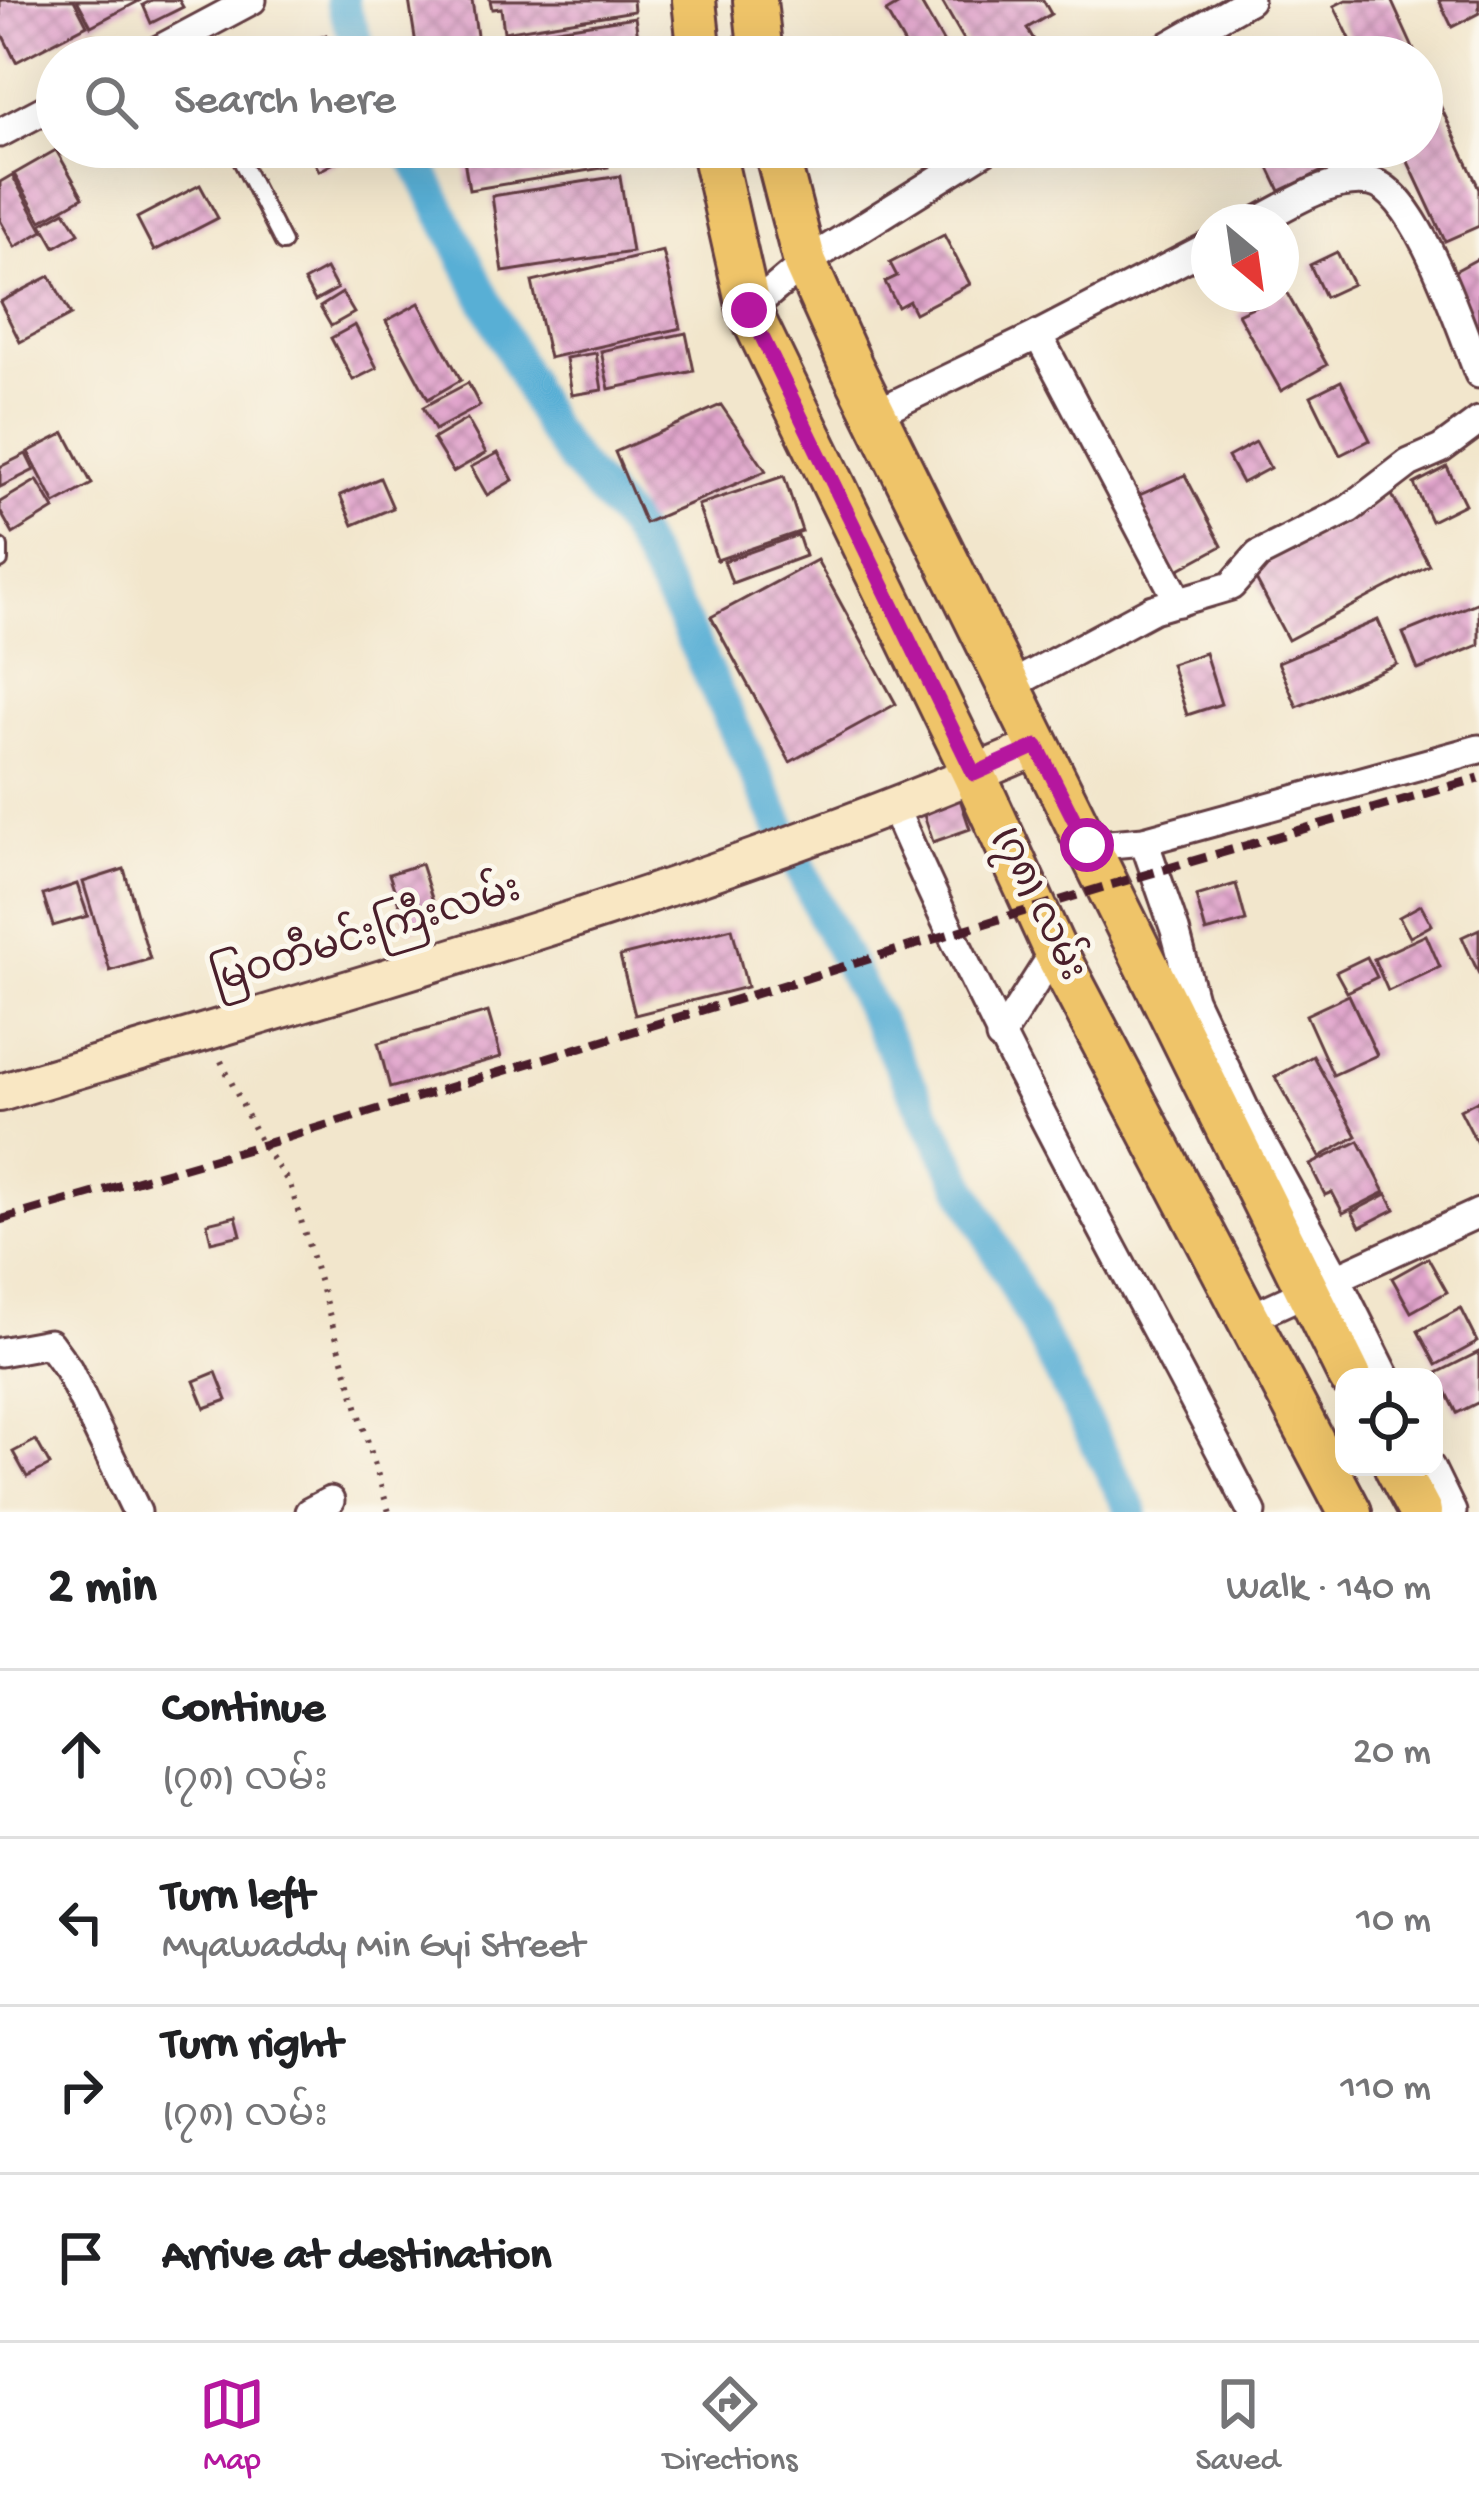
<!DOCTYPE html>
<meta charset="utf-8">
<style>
:root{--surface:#fff;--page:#f2f2f2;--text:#202124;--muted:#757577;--line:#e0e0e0;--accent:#b5179e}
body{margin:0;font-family:"Gochi Hand","Noto Sans Myanmar",sans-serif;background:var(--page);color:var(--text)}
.controls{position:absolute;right:36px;bottom:36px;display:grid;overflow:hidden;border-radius:24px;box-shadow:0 12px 48px #0002}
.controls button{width:108px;height:108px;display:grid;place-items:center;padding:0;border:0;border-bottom:3px solid var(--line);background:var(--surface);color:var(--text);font:60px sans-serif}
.compass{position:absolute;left:1191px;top:204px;width:108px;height:108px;border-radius:50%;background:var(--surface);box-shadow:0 12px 48px #0002;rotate:151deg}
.stop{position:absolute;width:36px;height:36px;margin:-27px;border:9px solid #b5179e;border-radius:50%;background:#fff}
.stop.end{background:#b5179e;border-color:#fff;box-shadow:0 3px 12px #0008}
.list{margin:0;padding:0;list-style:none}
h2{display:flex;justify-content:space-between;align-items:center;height:156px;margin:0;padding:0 48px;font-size:51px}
h2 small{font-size:39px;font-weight:400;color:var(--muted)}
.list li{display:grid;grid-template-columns:78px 1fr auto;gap:36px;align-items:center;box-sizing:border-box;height:168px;padding:0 48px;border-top:3px solid var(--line)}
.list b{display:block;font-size:45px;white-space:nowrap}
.list p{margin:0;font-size:39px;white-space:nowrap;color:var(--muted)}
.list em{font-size:39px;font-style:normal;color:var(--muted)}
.icon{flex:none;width:66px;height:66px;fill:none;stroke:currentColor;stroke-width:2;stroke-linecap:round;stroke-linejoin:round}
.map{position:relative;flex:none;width:1479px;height:1512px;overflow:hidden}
.search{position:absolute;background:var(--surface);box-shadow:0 12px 48px #0002;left:36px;right:36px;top:36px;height:132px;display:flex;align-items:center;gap:30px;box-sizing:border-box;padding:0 42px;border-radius:66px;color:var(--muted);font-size:45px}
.sheet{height:828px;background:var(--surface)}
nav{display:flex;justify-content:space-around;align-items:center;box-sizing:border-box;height:168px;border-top:3px solid var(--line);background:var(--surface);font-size:33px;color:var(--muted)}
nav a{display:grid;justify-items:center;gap:6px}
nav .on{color:var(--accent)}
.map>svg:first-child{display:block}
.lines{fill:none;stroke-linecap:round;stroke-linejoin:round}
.canal{stroke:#59afd5;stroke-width:33}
.building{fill:url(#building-cross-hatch)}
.service-casing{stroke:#633d43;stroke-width:20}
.minor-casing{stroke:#633d43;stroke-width:33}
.secondary-casing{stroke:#633d43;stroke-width:42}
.primary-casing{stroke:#633d43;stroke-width:48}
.path{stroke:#633d43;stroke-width:6;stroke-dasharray:3 9;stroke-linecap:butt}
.service{stroke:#fff;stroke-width:14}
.minor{stroke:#fff;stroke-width:27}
.secondary{stroke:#f9e7c3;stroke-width:36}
.primary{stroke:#efc469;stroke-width:42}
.rail{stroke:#4a1f2b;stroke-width:9;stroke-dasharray:18 9;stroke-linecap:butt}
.route{stroke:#b5179e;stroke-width:15}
.labels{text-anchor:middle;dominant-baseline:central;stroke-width:10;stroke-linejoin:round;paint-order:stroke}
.street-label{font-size:39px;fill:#4a1f2b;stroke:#fbf7ec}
</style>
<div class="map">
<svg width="1479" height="1512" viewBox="0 0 1479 1512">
<defs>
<pattern id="building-cross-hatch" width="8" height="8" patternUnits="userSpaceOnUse" patternTransform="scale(3)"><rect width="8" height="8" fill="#e1a4cc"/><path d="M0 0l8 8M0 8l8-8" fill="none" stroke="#b885a6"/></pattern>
</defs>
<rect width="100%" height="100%" fill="#fbf7ec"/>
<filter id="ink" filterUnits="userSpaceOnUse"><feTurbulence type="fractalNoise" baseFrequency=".00833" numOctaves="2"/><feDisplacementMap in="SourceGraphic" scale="24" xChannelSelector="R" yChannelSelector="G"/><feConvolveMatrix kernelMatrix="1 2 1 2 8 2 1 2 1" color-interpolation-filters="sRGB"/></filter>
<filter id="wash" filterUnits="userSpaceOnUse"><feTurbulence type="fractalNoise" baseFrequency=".004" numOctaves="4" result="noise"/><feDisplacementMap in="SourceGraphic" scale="48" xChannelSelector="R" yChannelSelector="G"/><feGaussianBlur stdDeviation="2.7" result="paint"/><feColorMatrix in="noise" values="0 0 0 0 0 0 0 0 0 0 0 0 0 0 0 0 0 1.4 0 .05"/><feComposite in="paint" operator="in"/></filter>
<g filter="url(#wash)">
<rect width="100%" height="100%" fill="#f2e6cc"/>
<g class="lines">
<g class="canal">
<polyline points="341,0 363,57"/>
<polyline points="409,147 549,427 575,463 630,525 680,614 821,912 1132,1512"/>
</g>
</g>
<g id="blocks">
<g class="building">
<polygon points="0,0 74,0 87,25 16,62 0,30"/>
<polygon points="77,0 141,0 91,26"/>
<polygon points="152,0 179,0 183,7 151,23 143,5"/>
<polygon points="409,0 472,0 480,57 418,57"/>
<polygon points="490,0 633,0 634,11 504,32 501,8 492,9"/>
<polygon points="906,0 919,0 945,45 922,57 912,57 886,12"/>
<polygon points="941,0 1043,0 1051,14 1027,28 1040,50 1028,57 1010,57 1002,42 974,57"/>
<polygon points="1346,0 1391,0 1417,57 1359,57 1334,6"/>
<polygon points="1439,0 1479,0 1479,13 1452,27"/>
<polygon points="635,17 641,57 509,57 506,37"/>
<polygon points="326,35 336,57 306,57 302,46"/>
<polygon points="1422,67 1479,188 1479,226 1445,241 1401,147 1422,147"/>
<polygon points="307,147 364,147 319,171"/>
<polygon points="462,147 605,147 608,167 469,190"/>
<polygon points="1259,147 1331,147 1339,163 1280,191"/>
<polygon points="56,150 83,197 41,221 14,174"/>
<polygon points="12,175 43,231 15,247 0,220 0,182"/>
<polygon points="620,176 632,252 503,272 492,196"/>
<polygon points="200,185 218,218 154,251 137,218"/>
<polygon points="65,211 79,233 55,247 42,224"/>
<polygon points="944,235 970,284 915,313 909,301 898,307 885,282 897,276 890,263"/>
<polygon points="663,251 681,328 549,358 532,282"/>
<polygon points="1337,252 1353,284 1325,297 1310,265"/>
<polygon points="1479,258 1479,344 1444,277"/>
<polygon points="326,269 337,289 315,301 304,281"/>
<polygon points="50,276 71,315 20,342 0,302"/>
<polygon points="1284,288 1327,365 1281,391 1238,314 1281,294"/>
<polygon points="342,293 354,313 331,326 320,307"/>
<polygon points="419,303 461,380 428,399 386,321"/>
<polygon points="355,325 377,368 353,380 331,338"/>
<polygon points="686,333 694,371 609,389 601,351"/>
<polygon points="596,353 602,390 572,395 566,358"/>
<polygon points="1341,381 1370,440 1340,455 1311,396"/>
<polygon points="468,383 480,406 435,430 423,407"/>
<polygon points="721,405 766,471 645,523 615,452"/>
<polygon points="467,419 486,453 453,472 433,439"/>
<polygon points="65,433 92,484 55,504 28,452"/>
<polygon points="1256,442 1270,468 1242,483 1228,457"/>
<polygon points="498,453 513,480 487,495 471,467"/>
<polygon points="26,454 34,470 0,487 0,467"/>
<polygon points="1447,467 1465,504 1431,521 1414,484"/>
<polygon points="1185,475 1222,546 1174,572 1135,497"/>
<polygon points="784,476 802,531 717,560 698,505"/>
<polygon points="380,478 393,508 353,525 340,495"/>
<polygon points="37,480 54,509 13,534 0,511 0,502"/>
<polygon points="1392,495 1429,565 1288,640 1251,570"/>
<polygon points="798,535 805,556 732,583 724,561"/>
<polygon points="817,560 896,704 790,762 711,617"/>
<polygon points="1479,602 1479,645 1418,670 1403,633"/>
<polygon points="1378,620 1397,664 1297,707 1278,662"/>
<polygon points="1205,653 1221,704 1187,715 1171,664"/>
<polygon points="957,790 970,829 933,842 920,803"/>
<polygon points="421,864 439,920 408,930 389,874"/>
<polygon points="124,869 150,959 110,971 83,882"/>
<polygon points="77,884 88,916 53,926 43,895"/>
<polygon points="1236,884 1246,921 1206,932 1196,896"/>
<polygon points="1421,905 1432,925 1410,937 1399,917"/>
<polygon points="732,928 747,987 635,1015 620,956"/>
<polygon points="1479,929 1479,974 1462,937"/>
<polygon points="1426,935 1440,967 1388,991 1374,959"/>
<polygon points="1367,957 1377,977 1347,992 1336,972"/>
<polygon points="1349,995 1377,1055 1333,1075 1306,1015"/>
<polygon points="488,1012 501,1057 390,1088 378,1043"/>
<polygon points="1313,1056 1357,1136 1320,1157 1275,1077"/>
<polygon points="1479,1100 1479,1147 1460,1110"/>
<polygon points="1359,1141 1385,1192 1343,1213 1332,1192 1325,1195 1310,1165"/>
<polygon points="1387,1194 1395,1209 1360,1227 1352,1212"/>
<polygon points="236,1216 241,1235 211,1242 207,1223"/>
<polygon points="1428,1258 1447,1292 1411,1312 1392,1278"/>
<polygon points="1461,1308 1478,1342 1436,1365 1418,1331"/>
<polygon points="1479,1352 1479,1402 1457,1413 1437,1373"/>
<polygon points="216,1372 227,1400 205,1408 194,1381"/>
<polygon points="36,1440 50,1465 27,1477 13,1452"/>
</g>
</g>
</g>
<g filter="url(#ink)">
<use href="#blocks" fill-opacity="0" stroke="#633d43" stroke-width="3"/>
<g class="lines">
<defs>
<g id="service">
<polyline points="234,147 283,243"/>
<polyline points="0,547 0,561"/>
</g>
<g id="minor">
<polyline points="145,57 252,0"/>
<polyline points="1149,57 1249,0"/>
<polyline points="0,133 57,103"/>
<path d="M1256 222C1290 205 1330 176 1370 182 1416 188 1462 332 1479 374"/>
<polyline points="749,310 805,263 990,147"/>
<polyline points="1038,335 1179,602"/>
<polyline points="874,414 1038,335 1209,246"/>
<polyline points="1008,687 1153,609 1231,586 1258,555 1349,509 1409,463 1441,449 1479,421"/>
<path d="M893 805C998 1048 1131 1277 1252 1512"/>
<polyline points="1144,841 1175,930 1193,999 1251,1122 1336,1277 1386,1377"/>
<polyline points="1087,846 1144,841 1479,749"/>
<polyline points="1000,1037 1055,951"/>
<polyline points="1249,1318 1479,1213"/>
<polyline points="0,1352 49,1343 68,1369 137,1512"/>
<polyline points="1430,1467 1452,1512"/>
<polyline points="309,1512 330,1501"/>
</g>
<path id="secondary" d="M0 1093C349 988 702 892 1037 747"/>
<g id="primary">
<polyline points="694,0 700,57"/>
<polyline points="755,0 761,57"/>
<polyline points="712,147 749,310 974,774 1055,951 1350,1512"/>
<polyline points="775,147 805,263 851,366 1350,1377"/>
<polyline points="1396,1467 1420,1512"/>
</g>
</defs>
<use href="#service" class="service-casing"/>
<use href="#minor" class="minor-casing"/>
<use href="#secondary" class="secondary-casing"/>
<use href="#primary" class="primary-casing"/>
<polyline class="path" points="221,1061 262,1145 290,1184 389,1512"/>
<use href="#service" class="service"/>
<use href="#minor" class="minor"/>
<use href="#secondary" class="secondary"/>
<use href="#primary" class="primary"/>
<polyline class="rail" points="0,1220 262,1145 1107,886 1479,778"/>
</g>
</g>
<g class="lines" filter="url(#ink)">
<polyline class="route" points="749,310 974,774 1037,746 1087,845"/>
</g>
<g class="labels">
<g class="street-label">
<text transform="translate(1036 905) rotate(64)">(၇၈) လမ်း</text>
<text transform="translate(367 938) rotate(-17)">မြဝတီမင်းကြီးလမ်း</text>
</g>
</g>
</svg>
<div class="controls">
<button><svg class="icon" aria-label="locate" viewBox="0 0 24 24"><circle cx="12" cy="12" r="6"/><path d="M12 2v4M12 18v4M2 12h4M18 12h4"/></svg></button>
</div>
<svg class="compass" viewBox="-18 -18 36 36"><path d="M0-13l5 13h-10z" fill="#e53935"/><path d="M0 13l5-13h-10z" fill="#757577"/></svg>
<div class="stop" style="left:1087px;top:845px"></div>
<div class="stop end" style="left:749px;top:310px"></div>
<div class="search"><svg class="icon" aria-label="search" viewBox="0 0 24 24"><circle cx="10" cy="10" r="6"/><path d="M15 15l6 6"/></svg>Search here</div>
</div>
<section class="sheet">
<h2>2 min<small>Walk · 140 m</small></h2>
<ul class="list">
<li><svg class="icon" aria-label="ahead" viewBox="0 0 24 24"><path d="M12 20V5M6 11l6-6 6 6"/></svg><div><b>Continue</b><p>(၇၈) လမ်း</p></div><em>20 m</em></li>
<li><svg class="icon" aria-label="left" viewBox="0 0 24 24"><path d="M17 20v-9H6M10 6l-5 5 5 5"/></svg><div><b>Turn left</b><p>Myawaddy Min Gyi Street</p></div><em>10 m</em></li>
<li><svg class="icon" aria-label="right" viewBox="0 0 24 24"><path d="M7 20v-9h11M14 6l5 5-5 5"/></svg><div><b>Turn right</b><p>(၇၈) လမ်း</p></div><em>110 m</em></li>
<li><svg class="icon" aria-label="arrive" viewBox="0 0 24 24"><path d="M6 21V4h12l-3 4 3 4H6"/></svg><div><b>Arrive at destination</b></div></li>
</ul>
</section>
<nav>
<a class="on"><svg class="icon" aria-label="map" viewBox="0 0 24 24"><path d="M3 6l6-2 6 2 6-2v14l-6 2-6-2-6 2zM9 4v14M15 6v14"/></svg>Map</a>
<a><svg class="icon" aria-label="directions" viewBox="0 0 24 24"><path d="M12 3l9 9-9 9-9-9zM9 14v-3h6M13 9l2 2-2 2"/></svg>Directions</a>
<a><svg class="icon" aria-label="saved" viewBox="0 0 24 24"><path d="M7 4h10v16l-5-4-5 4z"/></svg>Saved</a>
</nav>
